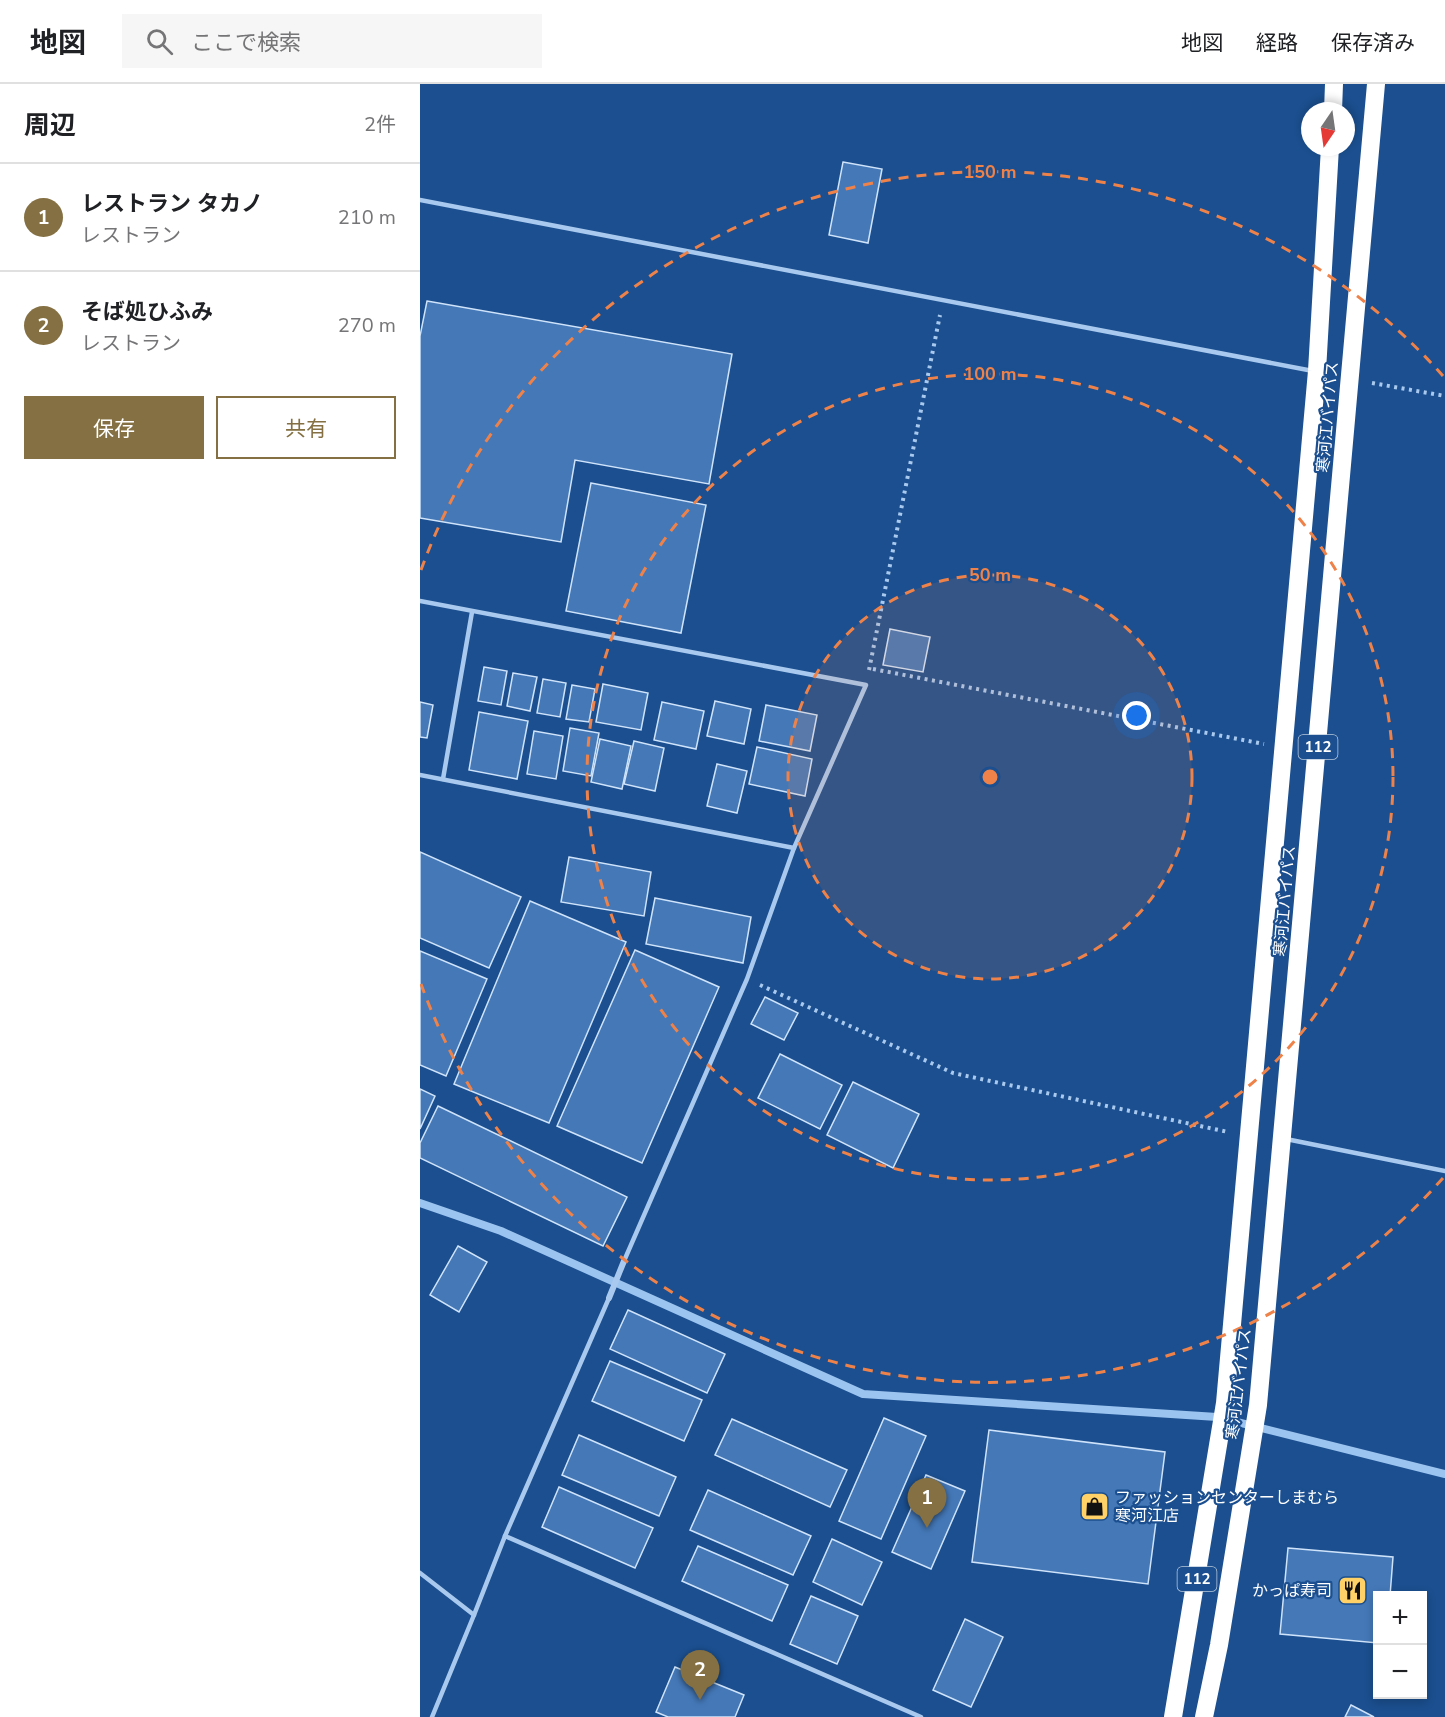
<!DOCTYPE html>
<html lang="ja">
<meta charset="utf-8">
<style>
:root{--surface:#fff;--page:#f6f6f6;--text:#202124;--muted:#757577;--line:#e0e0e0;--accent:#847042}
body{margin:0;font-family:"Nunito Sans","Noto Sans JP",sans-serif;background:var(--page);color:var(--text)}
.controls{position:absolute;right:18px;bottom:18px;display:grid;overflow:hidden;border-radius:0px;box-shadow:0 3px 9px #0003}
.controls button{width:54px;height:54px;display:grid;place-items:center;padding:0;border:0;border-bottom:2px solid var(--line);background:var(--surface);color:var(--text);font:30px sans-serif}
.compass{position:absolute;left:881px;top:18px;width:54px;height:54px;border-radius:50%;background:var(--surface);box-shadow:0 3px 9px #0003;rotate:193deg}
.you{position:absolute;left:717px;top:632px;width:21px;height:21px;margin:-15px;border:4px solid #fff;border-radius:50%;background:#1a73e8;box-shadow:0 0 0 9px #1a73e833}
.badge{display:grid;place-items:center;width:39px;height:39px;border-radius:50%;background:var(--accent);color:#fff;font-size:20px;font-weight:700}
.pin{position:absolute;translate:-50% -50px;filter:drop-shadow(0 2px 3px #0008)}
.pin::after{content:'';position:absolute;top:32px;width:21px;height:18px;background:inherit;clip-path:polygon(0 0,100% 0,50% 100%)}
.list{margin:0;padding:0;list-style:none}
h2{display:flex;justify-content:space-between;align-items:center;height:78px;margin:0;padding:0 24px;font-size:26px}
h2 small{font-size:20px;font-weight:400;color:var(--muted)}
.list li{display:grid;grid-template-columns:39px 1fr auto;gap:18px;align-items:center;box-sizing:border-box;height:108px;padding:0 24px;border-top:2px solid var(--line)}
.list b{display:block;font-size:22px;white-space:nowrap}
.list p{margin:0;font-size:20px;white-space:nowrap;color:var(--muted)}
.list em{font-size:20px;font-style:normal;color:var(--muted)}
.actions{display:flex;gap:12px;padding:18px 24px}
.actions a{flex:1;padding:14px 0;border:2px solid var(--accent);border-radius:0px;text-align:center;font-size:21px;color:var(--accent)}
.actions .main{background:var(--accent);color:#fff}
.icon{flex:none;width:33px;height:33px;fill:none;stroke:currentColor;stroke-width:2;stroke-linecap:round;stroke-linejoin:round}
.map{position:relative;flex:none;width:1025px;height:1633px;overflow:hidden}
header{display:flex;align-items:center;gap:36px;box-sizing:border-box;height:84px;padding:0 30px;background:var(--surface);border-bottom:2px solid var(--line)}
header strong{font-size:28px}
nav{display:flex;gap:33px;margin-inline-start:auto;font-size:21px}
.search{width:420px;height:54px;background:var(--page);display:flex;align-items:center;gap:15px;box-sizing:border-box;padding:0 21px;border-radius:0px;color:var(--muted);font-size:22px}
main{display:flex}
aside{flex:1;background:var(--surface)}
.map>svg:first-child{display:block}
.lines{fill:none;stroke-linecap:round;stroke-linejoin:round}
.stream{stroke:#9cc4f0;stroke-width:8}
.building{fill:#4478b7;stroke:#cfe3fa;stroke-width:1.5}
.path{stroke:#a9c9ee;stroke-width:4;stroke-dasharray:3 4.5;stroke-linecap:butt}
.lane{stroke:#a9c9ee;stroke-width:4.5}
.street{stroke:#a9c9ee;stroke-width:6}
.highway{stroke:#fff;stroke-width:18}
.ring{fill:none;stroke:#ee8249;stroke-width:3;stroke-dasharray:10 8}
.labels{text-anchor:middle;dominant-baseline:central;stroke-width:4.5;stroke-linejoin:round;paint-order:stroke}
.shield{fill:#1b4f8f;stroke:#bbcadd;stroke-width:1.5}
.shield-label{font-size:15px;font-weight:bold;fill:#fff}
.street-label{font-size:16px;fill:#fff;stroke:#1b4f8f}
.poi-label{font-size:16px;fill:#fff;stroke:#1b4f8f;text-anchor:start}
.centre{fill:#ee8249;stroke:#1b4f8f;stroke-width:3}
.ring-label{font-size:18px;text-anchor:middle;font-weight:bold;fill:#ee8249;stroke:#1b4f8f;stroke-width:4.5;stroke-linejoin:round;paint-order:stroke}
</style>
<header>
<strong>地図</strong>
<div class="search"><svg class="icon" aria-label="search" viewBox="0 0 24 24"><circle cx="10" cy="10" r="6"/><path d="M15 15l6 6"/></svg>ここで検索</div>
<nav><a>地図</a><a>経路</a><a>保存済み</a></nav>
</header>
<main>
<aside>
<h2>周辺<small>2件</small></h2>
<ul class="list">
<li><span class="badge">1</span><div><b>レストラン タカノ</b><p>レストラン</p></div><em>210 m</em></li>
<li><span class="badge">2</span><div><b>そば処ひふみ</b><p>レストラン</p></div><em>270 m</em></li>
</ul>
<div class="actions"><a class="main">保存</a><a>共有</a></div>
</aside>
<div class="map">
<svg width="1025" height="1633" viewBox="0 0 1025 1633">
<rect width="100%" height="100%" fill="#1b4f8f"/>
<g class="lines">
<polyline class="stream" points="0,1119 81,1147 443,1310 797,1333 1025,1390"/>
</g>
<g class="building">
<polygon points="423,78 462,85 448,159 409,151"/>
<polygon points="7,217 312,270 289,400 155,376 141,458 0,434 0,252"/>
<polygon points="171,399 286,421 261,549 146,527"/>
<polygon points="470,545 510,553 503,588 463,581"/>
<polygon points="64,583 87,587 81,621 58,617"/>
<polygon points="93,589 117,593 110,627 87,622"/>
<polygon points="123,595 146,599 140,633 117,629"/>
<polygon points="183,600 228,609 221,646 176,638"/>
<polygon points="152,601 175,605 169,638 146,635"/>
<polygon points="295,617 331,625 324,660 287,652"/>
<polygon points="0,618 13,621 7,654 0,653"/>
<polygon points="242,618 284,627 276,665 234,656"/>
<polygon points="346,621 397,631 390,667 339,657"/>
<polygon points="59,628 108,637 97,695 49,686"/>
<polygon points="150,644 179,649 171,692 143,687"/>
<polygon points="114,647 143,652 136,695 107,690"/>
<polygon points="180,655 211,662 202,705 171,698"/>
<polygon points="214,657 244,664 235,707 204,700"/>
<polygon points="337,663 392,675 385,712 329,700"/>
<polygon points="297,680 327,687 317,729 287,722"/>
<polygon points="0,768 101,813 69,884 0,854"/>
<polygon points="149,773 231,788 224,832 141,818"/>
<polygon points="235,814 331,833 323,879 226,860"/>
<polygon points="110,817 206,858 129,1039 34,1000"/>
<polygon points="215,866 299,903 222,1079 137,1042"/>
<polygon points="0,867 67,895 26,992 0,981"/>
<polygon points="345,913 378,929 364,956 331,940"/>
<polygon points="360,970 422,1001 400,1045 338,1014"/>
<polygon points="433,998 499,1030 473,1084 407,1051"/>
<polygon points="0,1005 15,1012 0,1045"/>
<polygon points="18,1022 207,1113 183,1162 0,1074 0,1059"/>
<polygon points="38,1162 67,1178 39,1228 10,1211"/>
<polygon points="208,1226 305,1270 287,1309 190,1265"/>
<polygon points="190,1277 282,1316 264,1357 172,1317"/>
<polygon points="464,1334 506,1352 461,1455 419,1437"/>
<polygon points="312,1335 427,1386 410,1423 295,1371"/>
<polygon points="569,1346 745,1368 728,1500 552,1478"/>
<polygon points="159,1351 256,1393 239,1432 142,1391"/>
<polygon points="506,1391 545,1407 511,1485 472,1468"/>
<polygon points="139,1403 233,1444 215,1484 122,1443"/>
<polygon points="288,1406 391,1452 373,1491 270,1446"/>
<polygon points="412,1455 462,1478 442,1521 393,1498"/>
<polygon points="278,1462 368,1501 352,1537 262,1497"/>
<polygon points="868,1464 973,1473 970,1512 958,1512 958,1559 860,1550"/>
<polygon points="391,1512 438,1532 417,1580 370,1560"/>
<polygon points="545,1535 583,1553 551,1623 513,1606"/>
<polygon points="255,1583 324,1611 315,1633 248,1633 236,1628"/>
<polygon points="931,1621 954,1633 925,1633"/>
</g>
<g class="lines">
<g class="path">
<polyline points="952,299 1025,312"/>
<polyline points="453,585 844,660"/>
<polyline points="449,586 520,231"/>
<polyline points="340,901 533,989 808,1048"/>
</g>
<g class="lane">
<polyline points="0,116 893,287"/>
<polyline points="0,517 446,601 374,764 327,895 204,1177"/>
<polyline points="0,691 374,764"/>
<polyline points="23,695 52,528"/>
<polyline points="866,1055 1025,1087"/>
<polyline points="85,1452 189,1214"/>
<polyline points="0,1489 54,1531 12,1633"/>
<polyline points="54,1531 85,1452 501,1633"/>
</g>
<polyline class="street" points="189,1214 204,1177"/>
<g class="highway">
<polyline points="913,27 914,0"/>
<polyline points="753,1633 805,1319 897,287 910,63"/>
<polyline points="784,1633 799,1561 838,1321 956,0"/>
</g>
</g>
<circle cx="570" cy="693" r="202" fill="#ee8249" fill-opacity=".12"/>
<g class="ring">
<circle cx="570" cy="693" r="202"/>
<circle cx="570" cy="693" r="403"/>
<path d="M1023 1094A605 605 0 0 1 1 900M1 486A605 605 0 0 1 1023 292"/>
</g>
<defs>
<symbol id="shop-square" viewBox="-11 -11 22 22"><rect x="-9" y="-9" width="18" height="18" rx="4" fill="#ffd166" stroke="#1b4f8f"/><path d="M-5-2.5h2.3a2.7 3.5 0 0 1 5.4 0H5L5.5 6h-11ZM-1.5-2.5h3a1.5 2.3 0 0 0-3 0Z" fill="#111"/></symbol>
<symbol id="restaurant-square" viewBox="-11 -11 22 22"><rect x="-9" y="-9" width="18" height="18" rx="4" fill="#ffd166" stroke="#1b4f8f"/><path d="M-5-6h1v4h1v-4h1v4h1v-4h1v5L-1.5 .5V6h-2V.5L-5-1ZM5-6V6H3V1.5H1.5Q1.5-4 5-6Z" fill="#111"/></symbol>
</defs>
<g fill-rule="evenodd">
<use href="#shop-square" x="658" y="1406" width="33" height="33"/>
<use href="#restaurant-square" x="916" y="1490" width="33" height="33"/>
</g>
<g class="labels">
<g class="shield">
<rect x="878.5" y="651" width="39" height="24" rx="4.5"/>
<rect x="757.5" y="1483" width="39" height="24" rx="4.5"/>
</g>
<g class="shield-label">
<text x="898" y="663">112</text>
<text x="777" y="1495">112</text>
</g>
<g class="street-label">
<text transform="translate(908 333) rotate(-85)">寒河江バイパス</text>
<text transform="translate(865 817) rotate(-85)">寒河江バイパス</text>
<text transform="translate(819 1300) rotate(-83)">寒河江バイパス</text>
</g>
<g class="poi-label">
<text x="695" y="1414">ファッションセンターしまむら<tspan x="695" dy="18">寒河江店</tspan></text>
<text x="912" y="1507" text-anchor="end">かっぱ寿司</text>
</g>
</g>
<circle cx="570" cy="693" r="9" class="centre"/>
<g class="ring-label">
<text x="570" y="94">150 m</text>
<text x="570" y="296">100 m</text>
<text x="570" y="497">50 m</text>
</g>
</svg>
<div class="controls">
<button>+</button>
<button>−</button>
</div>
<svg class="compass" viewBox="-18 -18 36 36"><path d="M0-13l5 13h-10z" fill="#e53935"/><path d="M0 13l5-13h-10z" fill="#757577"/></svg>
<div class="you"></div>
<div class="pin badge" style="left:507px;top:1444px">1</div>
<div class="pin badge" style="left:280px;top:1616px">2</div>
</div>
</main>
